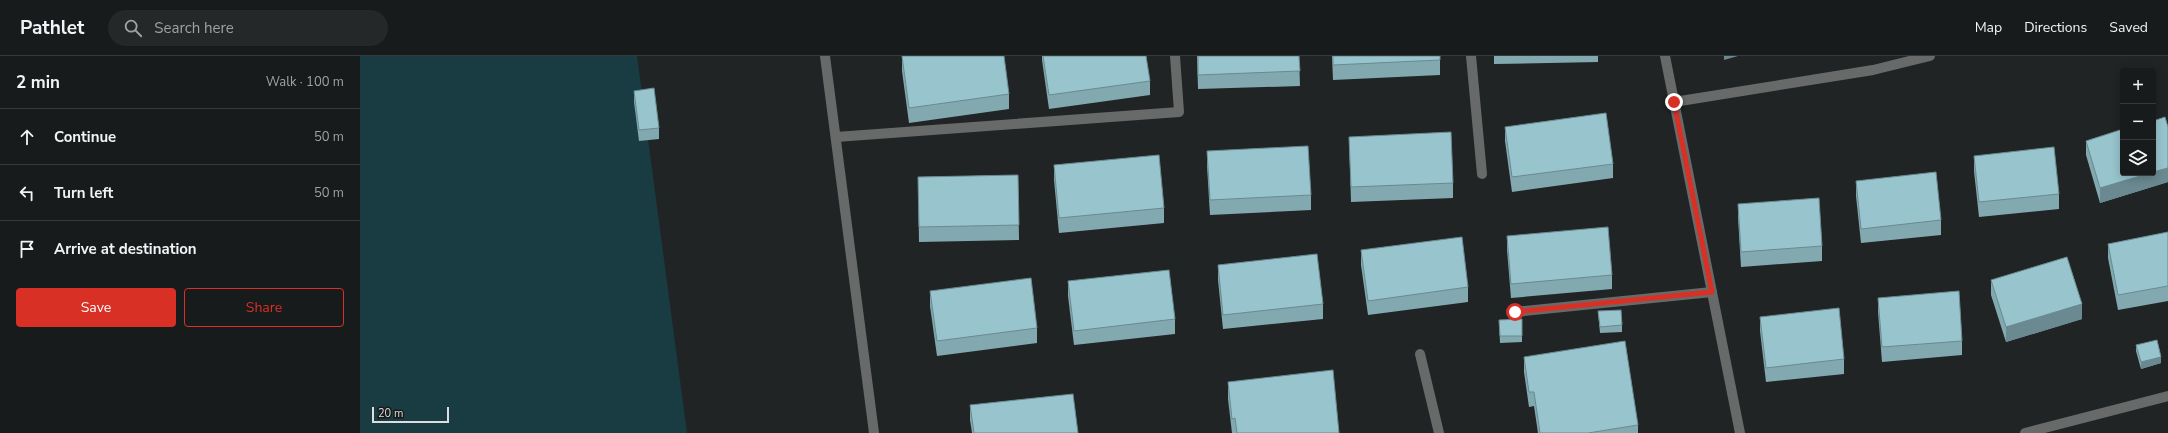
<!DOCTYPE html>
<meta charset="utf-8">
<style>
:root{--surface:#181b1c;--page:#252829;--text:#f1f3f6;--muted:#9fa1a3;--line:#36393b;--accent:#d93025}
body{margin:0;font-family:"Nunito Sans",sans-serif;background:var(--page);color:var(--text)}
.controls{position:absolute;right:12px;top:12px;display:grid;overflow:hidden;border-radius:4px;box-shadow:0 2px 10px #0003}
.controls button{width:36px;height:36px;display:grid;place-items:center;padding:0;border:0;border-bottom:1px solid var(--line);background:var(--surface);color:var(--text);font:20px sans-serif}
.scale{position:absolute;left:12px;bottom:10px;width:77px;box-sizing:border-box;padding-left:4px;border:2px solid #dbddde;border-top:0;font-size:11px;line-height:14px;white-space:nowrap;color:#dbddde;-webkit-text-stroke:3px #171a1b;paint-order:stroke}
.stop{position:absolute;width:12px;height:12px;margin:-9px;border:3px solid #d93025;border-radius:50%;background:#fff}
.stop.end{background:#d93025;border-color:#fff;box-shadow:0 1px 4px #0008}
.list{margin:0;padding:0;list-style:none}
h2{display:flex;justify-content:space-between;align-items:center;height:52px;margin:0;padding:0 16px;font-size:17px}
h2 small{font-size:13px;font-weight:400;color:var(--muted)}
.list li{display:grid;grid-template-columns:26px 1fr auto;gap:12px;align-items:center;box-sizing:border-box;height:56px;padding:0 16px;border-top:1px solid var(--line)}
.list b{display:block;font-size:15px;white-space:nowrap}
.list em{font-size:13px;font-style:normal;color:var(--muted)}
.actions{display:flex;gap:8px;padding:12px 16px}
.actions a{flex:1;padding:9px 0;border:1px solid var(--accent);border-radius:4px;text-align:center;font-size:14px;color:var(--accent)}
.actions .main{background:var(--accent);color:#fff}
.icon{flex:none;width:22px;height:22px;fill:none;stroke:currentColor;stroke-width:2;stroke-linecap:round;stroke-linejoin:round}
.map{position:relative;flex:none;width:1808px;height:377px;overflow:hidden}
header{display:flex;align-items:center;gap:24px;box-sizing:border-box;height:56px;padding:0 20px;background:var(--surface);border-bottom:1px solid var(--line)}
header strong{font-size:19px}
nav{display:flex;gap:22px;margin-inline-start:auto;font-size:14px}
.search{width:280px;height:36px;background:var(--page);display:flex;align-items:center;gap:10px;box-sizing:border-box;padding:0 14px;border-radius:22px;color:var(--muted);font-size:15px}
main{display:flex}
aside{flex:1;background:var(--surface)}
.map>svg:first-child{display:block}
.green{fill:#193c43}
.lines{fill:none;stroke-linecap:round;stroke-linejoin:round}
.minor{stroke:#686a6a;stroke-width:10}
.wall{fill:#83a9b0}
.shaded-wall{fill:#6a8990}
.building{fill:#98c4cd;stroke:#6a8990}
.route{stroke:#d93025;stroke-width:5}
</style>
<header>
<strong>Pathlet</strong>
<div class="search"><svg class="icon" aria-label="search" viewBox="0 0 24 24"><circle cx="10" cy="10" r="6"/><path d="M15 15l6 6"/></svg>Search here</div>
<nav><a>Map</a><a>Directions</a><a>Saved</a></nav>
</header>
<main>
<aside>
<h2>2 min<small>Walk · 100 m</small></h2>
<ul class="list">
<li><svg class="icon" aria-label="ahead" viewBox="0 0 24 24"><path d="M12 20V5M6 11l6-6 6 6"/></svg><div><b>Continue</b></div><em>50 m</em></li>
<li><svg class="icon" aria-label="left" viewBox="0 0 24 24"><path d="M17 20v-9H6M10 6l-5 5 5 5"/></svg><div><b>Turn left</b></div><em>50 m</em></li>
<li><svg class="icon" aria-label="arrive" viewBox="0 0 24 24"><path d="M6 21V4h12l-3 4 3 4H6"/></svg><div><b>Arrive at destination</b></div></li>
</ul>
<div class="actions"><a class="main">Save</a><a>Share</a></div>
</aside>
<div class="map">
<svg width="1808" height="377" viewBox="0 0 1808 377">
<rect width="100%" height="100%" fill="#202425"/>
<polygon class="green" points="0,0 277,0 327,377 0,377"/>
<g class="lines">
<g class="minor">
<polyline points="465,0 514,377"/>
<polyline points="1111,0 1122,118"/>
<polyline points="1305,0 1380,377"/>
<polyline points="1314,46 1513,14 1570,0"/>
<polyline points="476,81 819,56 815,0"/>
<polyline points="1155,256 1352,236"/>
<polyline points="1060,298 1079,377"/>
<polyline points="1665,377 1808,340"/>
</g>
</g>
<g class="wall">
<polygon points="542,0 649,38 649,53 549,67 542,15"/>
<polygon points="682,0 786,0 790,25 790,39 689,53 682,4"/>
<polygon points="837,0 939,0 940,30 838,33"/>
<polygon points="972,0 1080,0 1080,19 973,24"/>
<polygon points="1134,0 1238,0 1238,6 1134,8"/>
<polygon points="274,35 299,72 299,83 279,85 274,46"/>
<polygon points="1145,71 1253,108 1253,122 1152,136 1145,85"/>
<polygon points="1808,71 1808,126 1740,147 1726,99 1726,85"/>
<polygon points="989,81 1093,127 1093,142 991,146"/>
<polygon points="847,95 951,139 951,154 850,159 847,110"/>
<polygon points="1614,100 1699,138 1699,153 1619,161 1614,115"/>
<polygon points="694,109 804,152 804,167 699,177 694,124"/>
<polygon points="658,119 659,184 559,186 558,121"/>
<polygon points="1496,125 1581,164 1581,179 1501,187 1496,140"/>
<polygon points="1378,148 1462,190 1462,205 1381,211 1378,162"/>
<polygon points="1808,176 1808,245 1758,254 1748,202 1748,188"/>
<polygon points="1147,180 1252,219 1252,233 1151,242 1147,194"/>
<polygon points="1001,194 1108,231 1108,246 1008,259 1001,209"/>
<polygon points="858,209 963,248 963,263 863,273 858,224"/>
<polygon points="1631,224 1722,263 1646,286 1631,239"/>
<polygon points="708,225 815,263 815,278 714,289 708,240"/>
<polygon points="570,235 677,272 677,287 577,300 570,250"/>
<polygon points="1518,242 1602,285 1602,299 1522,306 1518,256"/>
<polygon points="1238,255 1262,269 1262,276 1240,277"/>
<polygon points="1400,261 1484,303 1484,318 1406,326 1400,275"/>
<polygon points="1139,264 1162,280 1162,286 1140,287"/>
<polygon points="1776,289 1801,307 1781,313 1776,295"/>
<polygon points="1164,301 1278,369 1278,377 1178,377 1174,350 1169,351 1164,316"/>
<polygon points="868,326 979,377 872,377 868,343"/>
<polygon points="610,349 718,377 612,377 610,364"/>
</g>
<g class="shaded-wall">
<polygon points="1364,0 1378,0 1364,4"/>
<polygon points="1808,112 1808,126 1740,147 1740,132 1790,117 1793,117 1793,116"/>
<polygon points="1722,248 1722,263 1646,286 1646,271"/>
<polygon points="1801,301 1801,307 1781,313 1781,306"/>
</g>
<g class="building">
<polygon points="542,0 644,0 649,38 549,52"/>
<polygon points="683,0 786,0 790,25 689,39"/>
<polygon points="838,0 939,0 940,15 838,19"/>
<polygon points="973,0 1080,0 1080,4 973,9"/>
<polygon points="294,32 299,72 279,74 274,35"/>
<polygon points="1246,57 1253,108 1152,121 1145,71"/>
<polygon points="1805,61 1808,71 1808,112 1793,116 1793,65"/>
<polygon points="1763,73 1763,117 1790,117 1740,132 1726,85"/>
<polygon points="1091,76 1093,127 991,131 989,81"/>
<polygon points="948,90 951,139 850,144 847,95"/>
<polygon points="1694,91 1699,138 1619,146 1614,100"/>
<polygon points="799,99 804,152 699,162 694,109"/>
<polygon points="1576,116 1581,164 1501,173 1496,125"/>
<polygon points="658,119 659,169 559,171 558,121"/>
<polygon points="1459,142 1462,190 1381,196 1378,148"/>
<polygon points="1248,171 1252,219 1151,228 1147,180"/>
<polygon points="1808,176 1808,230 1758,239 1748,188"/>
<polygon points="1102,181 1108,231 1008,245 1001,194"/>
<polygon points="957,198 963,248 863,259 858,209"/>
<polygon points="1707,201 1722,248 1646,271 1631,224"/>
<polygon points="809,214 815,263 714,275 708,225"/>
<polygon points="671,222 677,272 577,285 570,235"/>
<polygon points="1599,235 1602,285 1522,291 1518,242"/>
<polygon points="1479,252 1484,303 1406,312 1400,261"/>
<polygon points="1261,254 1262,269 1240,271 1238,255"/>
<polygon points="1162,263 1162,280 1140,280 1139,264"/>
<polygon points="1797,284 1801,301 1781,306 1776,289"/>
<polygon points="1265,285 1278,369 1228,377 1180,377 1174,336 1169,336 1164,301"/>
<polygon points="973,314 979,377 877,377 875,362 872,363 868,326"/>
<polygon points="713,338 718,377 614,377 610,349"/>
</g>
<g class="lines">
<polyline class="route" points="1155,256 1352,236 1314,46"/>
</g>
</svg>
<div class="controls">
<button>+</button>
<button>−</button>
<button><svg class="icon" aria-label="layers" viewBox="0 0 24 24"><path d="M12 4l9 5-9 5-9-5zM3 14l9 5 9-5"/></svg></button>
</div>
<div class="scale">20 m</div>
<div class="stop" style="left:1155px;top:256px"></div>
<div class="stop end" style="left:1314px;top:46px"></div>
</div>
</main>
